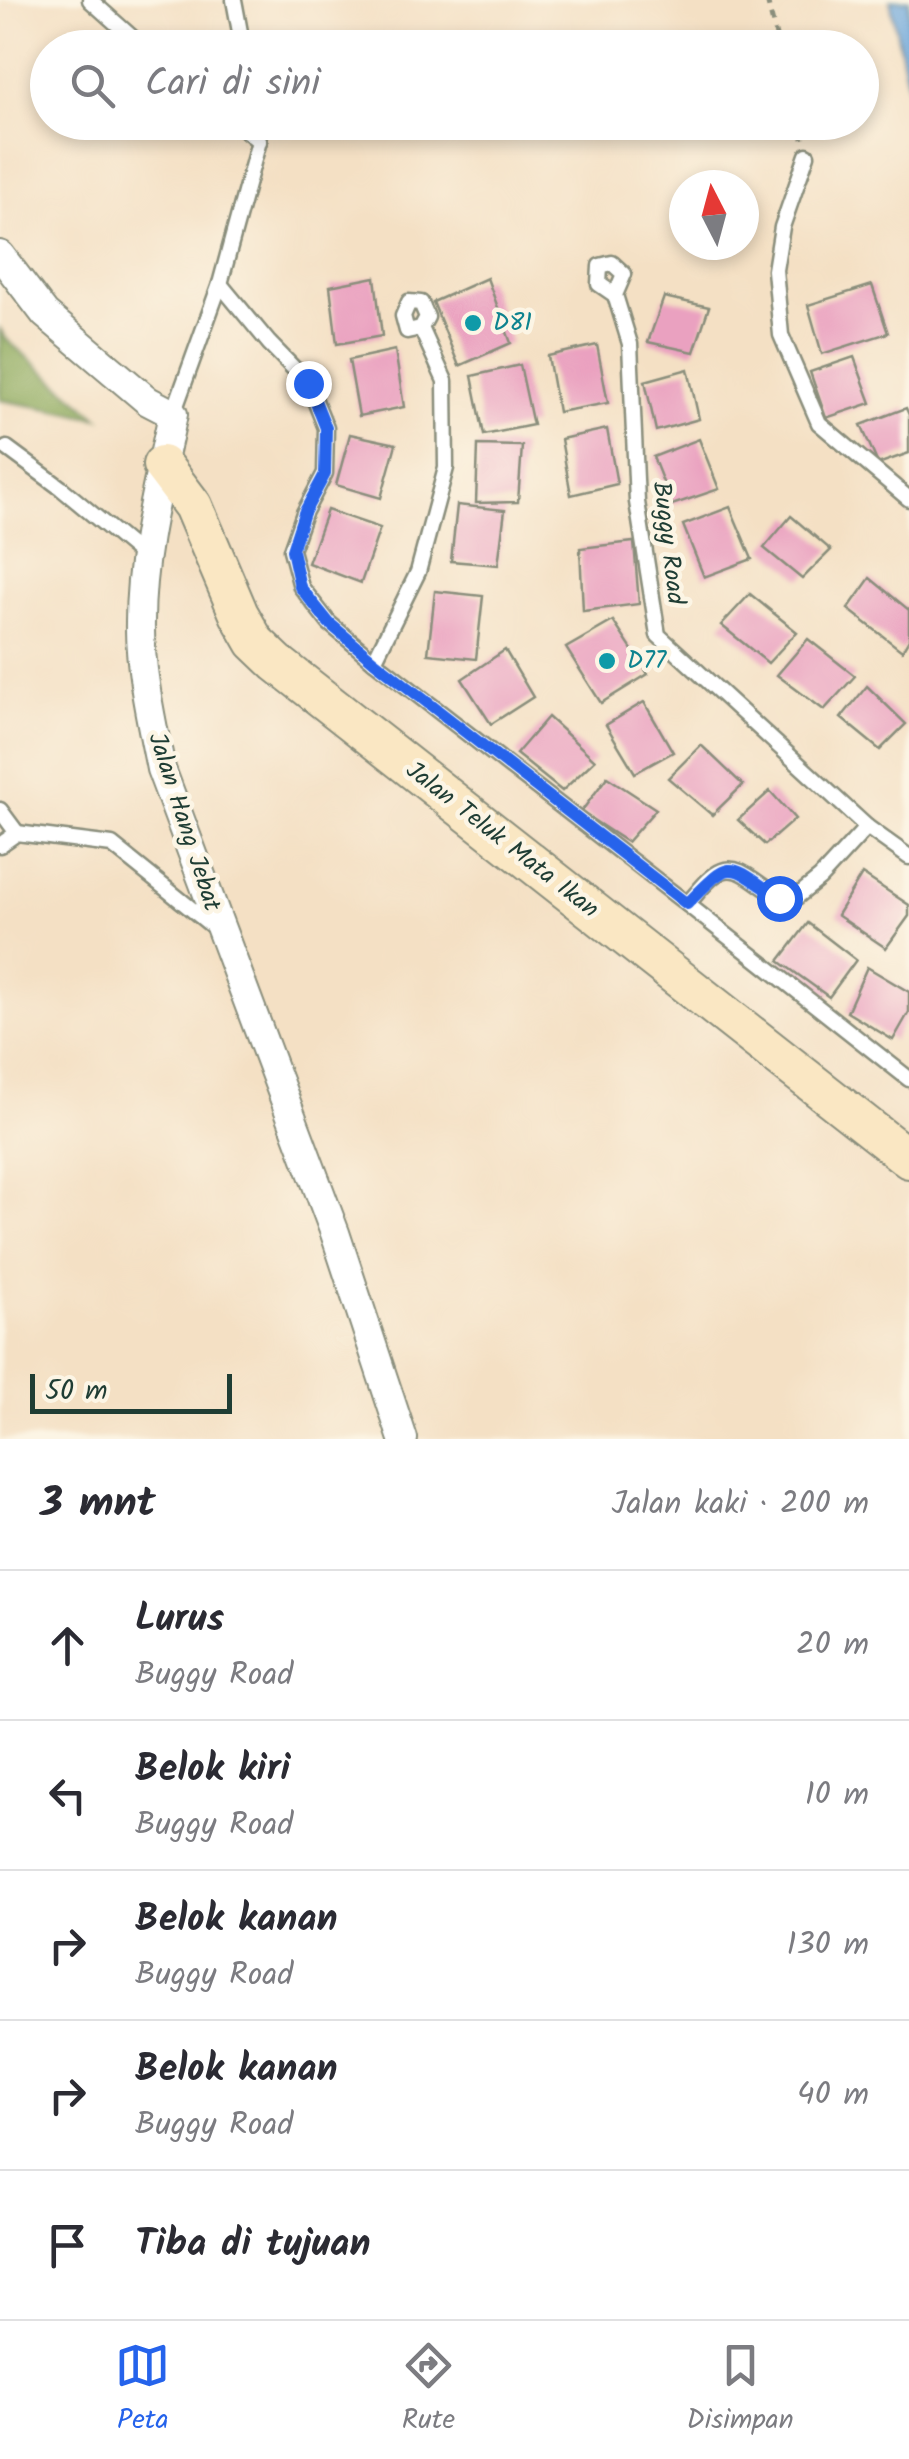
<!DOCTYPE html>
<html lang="id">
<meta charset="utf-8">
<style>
:root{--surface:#fff;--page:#f7f7f7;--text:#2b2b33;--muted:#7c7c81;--line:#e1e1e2;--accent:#2563eb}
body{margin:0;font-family:Kalam,sans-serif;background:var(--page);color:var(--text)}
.compass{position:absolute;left:669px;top:170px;width:90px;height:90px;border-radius:50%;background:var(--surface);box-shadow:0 5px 15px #0003;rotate:354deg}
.scale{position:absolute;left:30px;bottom:25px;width:202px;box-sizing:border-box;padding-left:10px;border:5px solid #1f3d34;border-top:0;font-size:28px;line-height:35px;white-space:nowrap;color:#1f3d34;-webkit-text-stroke:8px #fcf5e5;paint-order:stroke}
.stop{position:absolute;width:30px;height:30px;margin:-22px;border:8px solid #2563eb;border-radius:50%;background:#fff}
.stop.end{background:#2563eb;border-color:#fff;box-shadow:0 2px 10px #0008}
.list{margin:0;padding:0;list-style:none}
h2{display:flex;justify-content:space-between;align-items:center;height:130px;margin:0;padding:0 40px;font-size:42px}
h2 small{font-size:32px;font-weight:400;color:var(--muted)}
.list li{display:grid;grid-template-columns:65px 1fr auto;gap:30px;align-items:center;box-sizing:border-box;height:150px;padding:0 40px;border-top:2px solid var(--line)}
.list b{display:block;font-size:38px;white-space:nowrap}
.list p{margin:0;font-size:32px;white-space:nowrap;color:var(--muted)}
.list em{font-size:32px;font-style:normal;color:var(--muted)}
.icon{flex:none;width:55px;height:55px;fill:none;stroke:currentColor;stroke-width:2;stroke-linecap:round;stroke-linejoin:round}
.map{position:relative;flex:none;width:909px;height:1439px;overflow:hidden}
.search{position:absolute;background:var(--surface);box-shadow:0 5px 15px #0003;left:30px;right:30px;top:30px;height:110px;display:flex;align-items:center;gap:25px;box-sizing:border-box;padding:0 35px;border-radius:55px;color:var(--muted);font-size:38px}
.sheet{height:880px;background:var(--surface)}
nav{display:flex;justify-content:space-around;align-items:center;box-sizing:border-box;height:140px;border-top:2px solid var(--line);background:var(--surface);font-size:28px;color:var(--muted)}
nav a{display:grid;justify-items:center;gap:5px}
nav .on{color:var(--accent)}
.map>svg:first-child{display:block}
.forest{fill:#8ca95b;stroke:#567348;stroke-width:2.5}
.water{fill:#6ba5db;stroke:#457188;stroke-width:2.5}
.building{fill:#eaa1c0}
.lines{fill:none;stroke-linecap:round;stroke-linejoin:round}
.lane-casing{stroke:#8a8e7c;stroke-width:19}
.street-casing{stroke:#8a8e7c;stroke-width:32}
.secondary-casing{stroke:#8a8e7c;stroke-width:42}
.path{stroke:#8a8e7c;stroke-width:5;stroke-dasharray:8 8;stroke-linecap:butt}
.lane{stroke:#fff;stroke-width:14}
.street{stroke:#fff;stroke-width:28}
.secondary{stroke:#fae7c3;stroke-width:38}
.route{stroke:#2563eb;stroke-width:12}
.culture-dot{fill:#0f9aa8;stroke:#fcf5e5;stroke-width:4}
.labels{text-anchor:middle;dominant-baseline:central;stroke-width:9;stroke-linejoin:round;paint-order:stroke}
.culture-label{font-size:25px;fill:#0d838f;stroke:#fcf5e5;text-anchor:start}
.street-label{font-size:25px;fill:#1f3d34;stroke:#fcf5e5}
</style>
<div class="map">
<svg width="909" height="1439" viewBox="0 0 909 1439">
<rect width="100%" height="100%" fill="#fcf5e5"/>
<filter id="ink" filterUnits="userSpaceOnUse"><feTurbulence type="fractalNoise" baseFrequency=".01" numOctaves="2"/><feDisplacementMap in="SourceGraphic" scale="20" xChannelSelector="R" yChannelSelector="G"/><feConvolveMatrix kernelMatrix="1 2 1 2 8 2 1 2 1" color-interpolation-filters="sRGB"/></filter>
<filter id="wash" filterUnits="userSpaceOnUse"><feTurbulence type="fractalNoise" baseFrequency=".0048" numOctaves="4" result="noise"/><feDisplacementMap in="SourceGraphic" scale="40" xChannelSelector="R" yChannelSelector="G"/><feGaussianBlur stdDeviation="2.25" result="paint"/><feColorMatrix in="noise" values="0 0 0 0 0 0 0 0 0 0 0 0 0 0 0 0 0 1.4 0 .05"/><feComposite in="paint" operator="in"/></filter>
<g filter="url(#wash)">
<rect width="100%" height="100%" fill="#f4e0c4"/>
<polygon class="forest" points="0,329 7,340 99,418 0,400"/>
<polygon class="water" points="890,0 909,0 909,93"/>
<g id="blocks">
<g class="building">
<polygon points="375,277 382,336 337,344 330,286"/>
<polygon points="487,278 511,343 459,366 433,302"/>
<polygon points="872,285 888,333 822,354 808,305"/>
<polygon points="664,297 709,307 694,352 648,342"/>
<polygon points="597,345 608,403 558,412 548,356"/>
<polygon points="395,350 404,407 359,416 349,360"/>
<polygon points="854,357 871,403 826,418 810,372"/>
<polygon points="520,365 533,425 484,435 472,376"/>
<polygon points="688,369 699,419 656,431 645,381"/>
<polygon points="906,408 909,415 909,453 878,464 861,425"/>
<polygon points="607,429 617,484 571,495 561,439"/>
<polygon points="350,434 396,444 381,498 336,485"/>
<polygon points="699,439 719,489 672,505 653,457"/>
<polygon points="478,445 522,446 518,502 476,503"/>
<polygon points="457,505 505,510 498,565 451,561"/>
<polygon points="730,507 752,559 704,577 683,525"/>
<polygon points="327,510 380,528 361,583 308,563"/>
<polygon points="791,516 831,550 802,579 764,548"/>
<polygon points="634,542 639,604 583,611 580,548"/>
<polygon points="870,578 909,610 909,639 902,651 848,609"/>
<polygon points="435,591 483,596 476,659 428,654"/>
<polygon points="750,594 797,632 768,663 721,625"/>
<polygon points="613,621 648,674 601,703 566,648"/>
<polygon points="808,639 855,676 824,710 777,675"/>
<polygon points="505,650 533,697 491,724 462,679"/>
<polygon points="867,686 906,724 880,750 841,718"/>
<polygon points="644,702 673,752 635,773 606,725"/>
<polygon points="548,717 595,760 562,791 516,754"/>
<polygon points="701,745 743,785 712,815 668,778"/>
<polygon points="607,777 656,809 627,842 581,812"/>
<polygon points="770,791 795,819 765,845 738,820"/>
<polygon points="862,874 909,905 909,916 886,948 837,915"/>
<polygon points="808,923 856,960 829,997 779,961"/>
<polygon points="867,967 909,992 909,1012 893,1040 847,1012"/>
</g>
</g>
</g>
<g filter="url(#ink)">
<use href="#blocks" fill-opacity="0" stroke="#8a8e7c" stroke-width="2.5"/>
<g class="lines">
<defs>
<g id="lane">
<polyline points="90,0 144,48"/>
<polyline points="234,0 243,48"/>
<polyline points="236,122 259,141"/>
<polyline points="807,155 782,227 775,270 781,335 819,423 909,499"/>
<path d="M220 284 269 343 308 383 326 428 325 473 304 513 291 550 301 587 329 623 374 661 687 904C697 894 709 876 722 871 745 861 768 901 794 899L820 878 867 827 909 857"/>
<polyline points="615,295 624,274 612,263 600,266 599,284 615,295 630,344 637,502 658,635 867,827"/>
<polyline points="173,414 220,284 259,141 256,122"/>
<polyline points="7,448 61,488 144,557"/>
<polyline points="374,661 418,572 446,468 445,381 421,328 427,317 421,303 409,302 403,316 407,331 421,328"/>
<polyline points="0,810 17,833"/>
<polyline points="0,845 17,833 112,845 215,928"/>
<polyline points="687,904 909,1079"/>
</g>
<path id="street" d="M0 255 45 314 148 401 173 414C159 482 140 552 140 622 139 667 152 724 161 769L335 1233 403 1439"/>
<polyline id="secondary" points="162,465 193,506 239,614 255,642 277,663 909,1159"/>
</defs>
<use href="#lane" class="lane-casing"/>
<use href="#street" class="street-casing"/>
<use href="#secondary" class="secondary-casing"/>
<g class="path">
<polyline points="767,0 779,48"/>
<polyline points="799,122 803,139"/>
</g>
<use href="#lane" class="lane"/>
<use href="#street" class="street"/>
<use href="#secondary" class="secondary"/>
</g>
</g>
<g class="lines" filter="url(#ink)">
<path class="route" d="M308 383 326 428 325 474 304 513 292 550 300 587 329 623 374 661 687 904C733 858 726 861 779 898"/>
</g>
<g class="culture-dot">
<circle cx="473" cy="323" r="10"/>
<circle cx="607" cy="661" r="10"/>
</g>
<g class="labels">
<g class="culture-label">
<text x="493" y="323">D81</text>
<text x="627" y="661">D77</text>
</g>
<g class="street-label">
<text transform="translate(668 543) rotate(83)">Buggy Road</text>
<text transform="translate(184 822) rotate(72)">Jalan Hang Jebat</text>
<text transform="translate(502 840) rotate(38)">Jalan Teluk Mata Ikan</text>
</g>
</g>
</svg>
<svg class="compass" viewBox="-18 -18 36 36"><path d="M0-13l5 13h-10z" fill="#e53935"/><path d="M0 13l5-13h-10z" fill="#7c7c81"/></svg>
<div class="scale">50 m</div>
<div class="stop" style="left:779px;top:898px"></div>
<div class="stop end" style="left:308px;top:383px"></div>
<div class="search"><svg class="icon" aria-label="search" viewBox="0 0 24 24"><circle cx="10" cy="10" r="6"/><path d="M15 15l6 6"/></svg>Cari di sini</div>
</div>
<section class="sheet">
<h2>3 mnt<small>Jalan kaki · 200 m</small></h2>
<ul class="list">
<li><svg class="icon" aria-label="ahead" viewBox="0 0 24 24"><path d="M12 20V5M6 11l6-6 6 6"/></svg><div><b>Lurus</b><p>Buggy Road</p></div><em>20 m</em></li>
<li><svg class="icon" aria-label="left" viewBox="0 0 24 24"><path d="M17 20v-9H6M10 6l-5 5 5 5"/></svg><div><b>Belok kiri</b><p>Buggy Road</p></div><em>10 m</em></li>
<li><svg class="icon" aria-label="right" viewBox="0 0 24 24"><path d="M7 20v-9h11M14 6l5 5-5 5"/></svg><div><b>Belok kanan</b><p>Buggy Road</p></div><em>130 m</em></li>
<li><svg class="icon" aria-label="right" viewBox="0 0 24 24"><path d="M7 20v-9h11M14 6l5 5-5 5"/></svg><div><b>Belok kanan</b><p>Buggy Road</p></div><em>40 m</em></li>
<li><svg class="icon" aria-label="arrive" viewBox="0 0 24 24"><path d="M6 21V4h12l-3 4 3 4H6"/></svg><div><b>Tiba di tujuan</b></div></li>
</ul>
</section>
<nav>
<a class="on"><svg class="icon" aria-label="map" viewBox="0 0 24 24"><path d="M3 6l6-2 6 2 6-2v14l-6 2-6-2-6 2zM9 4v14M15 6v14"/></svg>Peta</a>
<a><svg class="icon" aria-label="directions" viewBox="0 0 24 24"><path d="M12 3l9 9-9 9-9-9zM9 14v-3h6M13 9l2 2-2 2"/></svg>Rute</a>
<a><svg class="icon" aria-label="saved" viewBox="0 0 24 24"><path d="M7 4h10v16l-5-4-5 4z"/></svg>Disimpan</a>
</nav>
